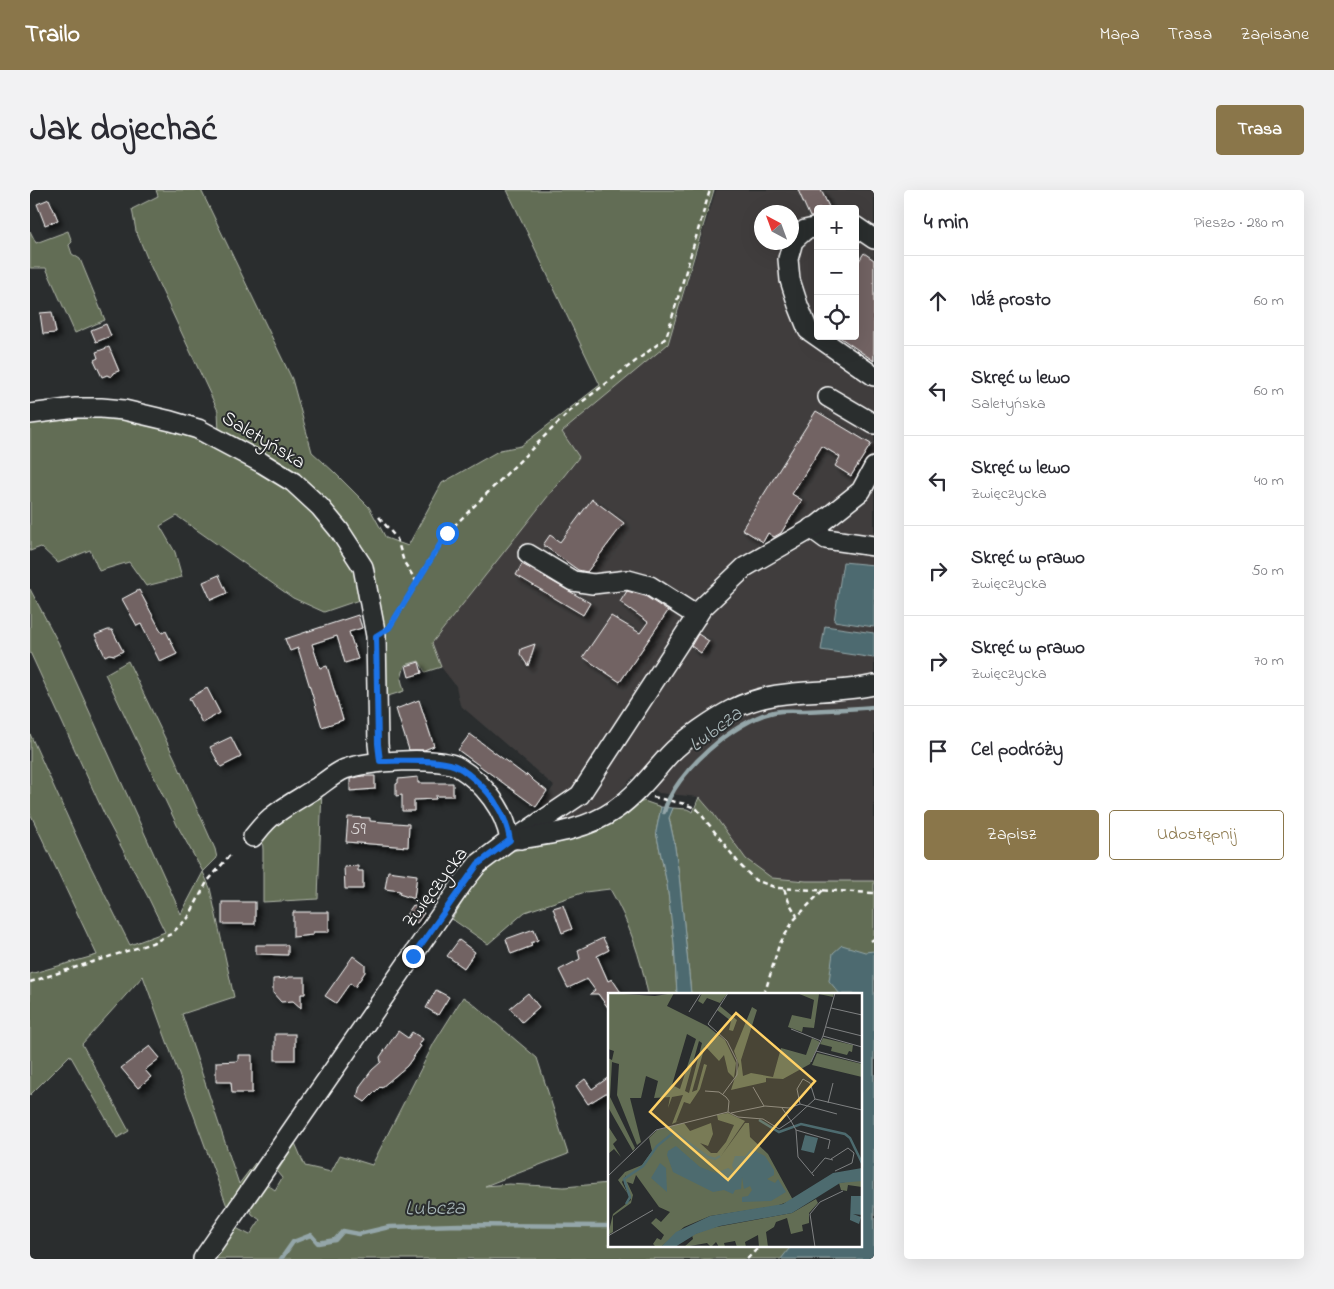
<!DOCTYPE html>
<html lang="pl">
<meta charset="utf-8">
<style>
:root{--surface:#fff;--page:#f2f2f3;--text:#2b2b33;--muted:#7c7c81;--line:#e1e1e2;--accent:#8a764a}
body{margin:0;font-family:"Indie Flower",sans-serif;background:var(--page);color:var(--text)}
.controls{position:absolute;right:15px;top:15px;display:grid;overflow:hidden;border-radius:5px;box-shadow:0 5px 20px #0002}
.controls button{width:45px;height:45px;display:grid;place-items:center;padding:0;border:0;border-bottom:1px solid var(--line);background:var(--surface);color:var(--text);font:25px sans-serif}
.compass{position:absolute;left:724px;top:15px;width:45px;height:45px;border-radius:50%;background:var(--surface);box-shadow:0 5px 20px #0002;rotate:319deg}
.stop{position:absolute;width:15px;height:15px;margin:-11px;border:4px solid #1a73e8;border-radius:50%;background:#fff}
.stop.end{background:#1a73e8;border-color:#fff;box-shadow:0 1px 5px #0008}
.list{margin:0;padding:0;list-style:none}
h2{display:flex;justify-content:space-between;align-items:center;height:65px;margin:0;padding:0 20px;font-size:21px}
h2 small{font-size:16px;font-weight:400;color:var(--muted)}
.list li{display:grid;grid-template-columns:32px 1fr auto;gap:15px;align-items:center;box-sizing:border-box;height:90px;padding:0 20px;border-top:1px solid var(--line)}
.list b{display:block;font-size:19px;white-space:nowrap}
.list p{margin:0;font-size:16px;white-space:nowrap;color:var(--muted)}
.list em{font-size:16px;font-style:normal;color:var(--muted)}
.actions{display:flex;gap:10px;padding:15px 20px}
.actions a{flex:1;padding:11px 0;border:1px solid var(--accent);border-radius:5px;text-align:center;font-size:18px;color:var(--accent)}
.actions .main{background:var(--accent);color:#fff}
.icon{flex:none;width:28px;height:28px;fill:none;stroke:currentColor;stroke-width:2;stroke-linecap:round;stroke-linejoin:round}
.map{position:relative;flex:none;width:844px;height:1069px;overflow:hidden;border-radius:5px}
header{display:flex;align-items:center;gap:30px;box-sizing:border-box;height:70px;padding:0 25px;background:var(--accent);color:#fff}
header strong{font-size:24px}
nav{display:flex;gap:28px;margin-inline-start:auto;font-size:18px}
.intro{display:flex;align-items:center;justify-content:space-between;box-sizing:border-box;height:120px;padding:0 30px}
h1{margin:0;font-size:35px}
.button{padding:12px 22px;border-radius:5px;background:var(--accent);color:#fff;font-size:18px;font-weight:700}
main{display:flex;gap:30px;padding:0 30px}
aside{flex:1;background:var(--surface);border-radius:5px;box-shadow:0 5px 20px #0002}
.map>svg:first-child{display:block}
.built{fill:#403e3e;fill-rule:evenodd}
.green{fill:#626d54;stroke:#b0b6aa}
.water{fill:#4d6b6f;stroke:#94a6a9}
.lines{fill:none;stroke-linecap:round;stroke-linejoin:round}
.stream{stroke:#94a6a9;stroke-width:4.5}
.building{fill:#726463;stroke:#fff;filter:url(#shadow)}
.minor-casing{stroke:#fff;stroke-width:22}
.path{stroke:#fff;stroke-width:2.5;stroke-dasharray:5 4;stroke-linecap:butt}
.minor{stroke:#2a2d2e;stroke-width:19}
.route{stroke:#1a73e8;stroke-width:6}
.labels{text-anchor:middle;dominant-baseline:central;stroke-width:4;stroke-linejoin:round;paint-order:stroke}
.number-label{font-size:18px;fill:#dcd8d8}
.street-label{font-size:20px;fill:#fff;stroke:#2a2d2e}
.water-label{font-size:21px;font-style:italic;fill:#a6b5b7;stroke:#2a2d2e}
.inset-river{fill:none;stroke:#4d6b6f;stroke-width:2.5}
.inset-road{fill:none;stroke:#7f8182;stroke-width:1}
.view{fill:#ffd166;fill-opacity:0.15;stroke:#ffd166;stroke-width:2.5}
.inset-edge{fill:none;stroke:#fff;stroke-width:2.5}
</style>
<header>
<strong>Trailo</strong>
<nav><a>Mapa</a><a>Trasa</a><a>Zapisane</a></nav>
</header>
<div class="intro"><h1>Jak dojechać</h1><a class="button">Trasa</a></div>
<main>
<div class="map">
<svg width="844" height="1069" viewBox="0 0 844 1069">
<defs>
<filter id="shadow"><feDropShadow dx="4.5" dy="4.5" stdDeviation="2.5" flood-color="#0009"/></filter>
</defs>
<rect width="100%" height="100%" fill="#2a2d2e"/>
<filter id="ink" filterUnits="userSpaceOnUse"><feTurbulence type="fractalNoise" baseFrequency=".02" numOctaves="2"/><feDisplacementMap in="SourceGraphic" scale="10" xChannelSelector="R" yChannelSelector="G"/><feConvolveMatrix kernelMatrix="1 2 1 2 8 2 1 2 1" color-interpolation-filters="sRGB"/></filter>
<g filter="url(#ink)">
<path class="built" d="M686 0H844V691H776L742 688 716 669 682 622 669 607 629 603 604 586 570 622 540 634 511 614 524 596 430 515 426 496 411 477 402 453 549 267 532 242 639 152ZM788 19H825V146H788ZM732 22H762V52H732Z"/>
<g class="green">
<polygon points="126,0 171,0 262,189 282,262 304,282 339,317 356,348 378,356 412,293 470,260 491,256 570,195 477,0 684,0 638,154 532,242 549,267 402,453 411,477 395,482 389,471 375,475 371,489 374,501 355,507 341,385 326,349 291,306 189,242 188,221 120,75 106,41 102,19 128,6"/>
<polygon points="0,41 6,53 38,41 42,52 39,55 42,64 50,69 75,130 45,143 16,78 0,78"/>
<polygon points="78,227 149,241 197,261 269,308 310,353 327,382 329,410 294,422 263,408 147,326 130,336 145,362 152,387 116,396 99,372 69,381 60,360 28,373 11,357 0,361 0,233 40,229"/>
<polygon points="0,399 28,452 151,724 173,682 147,635 75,484 98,471 145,569 185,659 187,668 173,682 180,698 204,807 152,824 209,994 225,973 227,981 198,1019 113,786 52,854 99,941 87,948 40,865 0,905 0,784 67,765 0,623 0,544 53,661 100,755 135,742 118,707 77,630 0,462"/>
<polygon points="292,598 288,709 233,712 233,660 232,644"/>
<polygon points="669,607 682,622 716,669 742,688 776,691 844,691 844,1069 183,1069 206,1038 220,1045 230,1030 222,1024 220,1019 235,993 245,1000 252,988 247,982 265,953 275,976 301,982 310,965 342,975 404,853 433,807 441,812 507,868 538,964 455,996 479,994 534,997 579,993 579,1055 830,1055 830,804 661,804 649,685 644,651 639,627 643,618 657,619 663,622"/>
<path d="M614 611 631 617 626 642 637 694 644 753 647 804H618C611 769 598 729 580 699L555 702 495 722 458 754 422 729 455 676 483 661 530 650Z"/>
</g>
<g class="water">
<polygon points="813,372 844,375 844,437 804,431"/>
<polygon points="795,436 844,443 844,468 791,460"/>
<polygon points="631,617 643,618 639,628 644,651 649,685 661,804 647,804 644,753 637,694 626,642"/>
<polygon points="812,755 835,762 844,761 844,1069 751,1069 762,1055 830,1055 830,804 810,804 799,791 803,763"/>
</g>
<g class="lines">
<g class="stream">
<path d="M634 622C644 583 705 530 744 522 754 520 765 521 775 521 798 520 821 519 844 517"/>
<polyline points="251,1069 263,1052 281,1045 288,1053 305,1050 313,1041 329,1044 359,1037 429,1035 579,1036"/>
</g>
</g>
<g class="building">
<polygon points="768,0 791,0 800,19 788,19 788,26 780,27"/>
<polygon points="19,9 28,30 15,35 7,14"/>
<polygon points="834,63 844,70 844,171 808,146 825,146 825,77"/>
<polygon points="22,122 26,143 13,144 10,123"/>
<polygon points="76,134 81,146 66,152 61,140"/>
<polygon points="79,157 89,181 83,183 81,187 77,185 72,187 64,170 68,168 66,162"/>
<polygon points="786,221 841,254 821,286 805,276 810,267 792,256 762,304 772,310 751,343 744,347 738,343 733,352 712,339"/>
<polygon points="562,309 594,333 557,382 548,380 513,355 520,345 530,352"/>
<polygon points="492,374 560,413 553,425 486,385"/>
<polygon points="189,385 197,403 181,410 173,392"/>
<polygon points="109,400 132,443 136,441 147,464 130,472 111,434 107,436 92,409"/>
<polygon points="597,401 615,406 638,421 590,492 553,467 581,426 610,443 618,432 590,412"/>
<polygon points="328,425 332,438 319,442 328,469 315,473 307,446 282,454 290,478 297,476 313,530 292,537 268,458 260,461 255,449"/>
<polygon points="78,440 82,440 93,461 85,465 79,464 75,466 65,445"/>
<polygon points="668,444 679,451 671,463 661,456"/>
<polygon points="505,454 498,476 490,464 491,459"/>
<polygon points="389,472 392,483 379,487 376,476"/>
<polygon points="177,498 190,523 172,533 159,508"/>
<polygon points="389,510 404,556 394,560 379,560 366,519"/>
<polygon points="440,544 496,586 497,584 504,591 517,601 506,617 428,560"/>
<polygon points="201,547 211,567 191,577 180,557"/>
<polygon points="332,586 345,586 345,599 320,601 320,589"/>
<polygon points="388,587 388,593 423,593 423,606 405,606 406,609 384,610 384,621 372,621 372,605 366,606 366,594 368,593 368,589"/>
<polygon points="318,627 340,628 340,631 379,634 378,657 316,652"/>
<polygon points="328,676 328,681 333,681 333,699 315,699 314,677"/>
<polygon points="358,681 387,685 384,709 369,704 370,701 355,699"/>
<rect x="192" y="712" width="33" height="22"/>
<polygon points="383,715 394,723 387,733 376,725"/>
<polygon points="533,715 542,739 532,743 523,718"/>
<polygon points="263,722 299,722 299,742 283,742 283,745 263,747"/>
<polygon points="504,739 508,750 501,753 502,756 481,764 476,749"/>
<polygon points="573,748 579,760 567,766 578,791 582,789 592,804 579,804 579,819 568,804 560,804 565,800 557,789 538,798 529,780 550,769 548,760"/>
<polygon points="429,750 445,762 434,778 417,766"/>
<polygon points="226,755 258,755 258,765 226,764"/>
<polygon points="323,766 335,775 335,782 325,797 320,793 306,813 295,806"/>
<polygon points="258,787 275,787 275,804 271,804 271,818 263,811 251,812 243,803 243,789 258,788"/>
<polygon points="406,800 419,807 408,825 396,818"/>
<polygon points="498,803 509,817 492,832 480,818"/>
<polygon points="368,841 378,848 382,842 393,849 389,855 391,856 377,876 351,898 350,897 335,912 327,907 330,896 342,880 351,872 350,867"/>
<rect x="245" y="844" width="20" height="26"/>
<polygon points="120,856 130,868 115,880 121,887 108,898 91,878"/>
<polygon points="208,865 222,865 222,903 202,903 201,892 186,892 186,872 208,871"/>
<polygon points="579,887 579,901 558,914 546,896 555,889 562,899"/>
</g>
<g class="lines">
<defs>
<g id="minor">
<polyline points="825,36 844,49"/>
<polyline points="788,37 775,40 763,51 758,69 760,90 768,115 778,140 844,186"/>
<polyline points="798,207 844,234"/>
<polyline points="0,224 46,218 71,218 94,220 141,231 168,239 232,273 263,292 290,317 309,340 333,377 346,446 348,554 350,571"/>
<polyline points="781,338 796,349 844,356"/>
<polyline points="498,364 543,391 563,394 598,390 620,396 667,426"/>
<polyline points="485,649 550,605 672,418 715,377 788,335 831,301 844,277"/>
<path d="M490 649C523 644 558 639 586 619 607 604 622 584 639 565 653 550 685 528 703 519 751 495 795 506 844 495"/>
<path d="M173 1069 432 694 448 674 480 650C475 620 454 593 428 577 410 566 335 571 315 579 305 583 295 592 286 598 272 607 257 615 244 625 236 630 229 640 223 647"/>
</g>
</defs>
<use href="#minor" class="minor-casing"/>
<g class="path">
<polyline points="349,327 367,349 374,372 386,391"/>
<polyline points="361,435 417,343 540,221 636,148 680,0"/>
<polyline points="623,607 655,614 667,619 711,676 725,690 747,698 844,703"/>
<polyline points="754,699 759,712 767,726"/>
<polyline points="841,751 844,749"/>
<polyline points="0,792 122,753 141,744 158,728 177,692 200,665"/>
<polyline points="733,804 736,799 749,755 764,730 793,700"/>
<polyline points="717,1069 731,1055"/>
</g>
<use href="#minor" class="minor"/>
</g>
</g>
<g class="lines" filter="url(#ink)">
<path class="route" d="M383 766 448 674 480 650C478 638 473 624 466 614 459 601 434 577 420 574 397 569 373 571 350 571L348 554 346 446 359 438 417 343"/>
</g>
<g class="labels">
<g class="number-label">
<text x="328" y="640">59</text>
</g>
<g class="street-label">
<text transform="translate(233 251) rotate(31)">Saletyńska</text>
<text transform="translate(406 698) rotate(-53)">Zwięczycka</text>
</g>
<g class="water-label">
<text transform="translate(686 540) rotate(-37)">Lubcza</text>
<text transform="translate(405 1019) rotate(-1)">Lubcza</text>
</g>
</g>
<g transform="translate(578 803)">
<rect width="254" height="254" fill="#2a2d2e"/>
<path d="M0 0 47 3 66 0 59 13 99 33 117 47 128 70 126 85 120 79 116 62 111 68 97 53 84 99 89 97 96 71 99 72 92 96 82 111 76 109 68 129 71 128 64 131 75 102 64 104 60 115 62 104 46 105 50 88 38 83 33 105H22L33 149 29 152 9 102 11 71 4 69 2 104 27 155 25 158 0 114V65L4 67 6 58 0 56ZM79 41 88 46 72 96 64 92ZM91 48 94 50 81 100 77 98ZM94 0H116L119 1 112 10 99 5 95 11 90 8ZM189 0H226L225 4 211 1 206 35 195 34 194 39 180 34 184 22 203 26 206 7ZM112 13 129 27 125 38 121 37 123 28 109 17ZM144 14 149 17 133 67 135 83 143 80 165 84 173 55 198 62 204 45 212 49 202 71 175 86 158 85V89L123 97 131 72 126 58ZM215 45 245 52 244 59 241 58 239 62 223 58 224 54 212 51ZM209 60 254 71V84L204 72ZM120 120 137 128 113 163 137 130H141L142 144 160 161 185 207 168 213 102 223 76 234 53 254H48L45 251 49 245 53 247 56 242 43 230 48 225 53 229 62 219 51 214 28 182 25 191 19 189 25 202 23 210 5 223V239L0 242 5 221 23 207 16 190 18 182 14 189 20 201 10 187 17 179 34 172 44 158 41 145 49 137 76 130 82 138 103 130 105 141 100 153 92 150 103 160H109L118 149 126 132 110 127 109 122ZM0 133 9 147 5 151 13 164 6 156 0 161ZM250 187 254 188V194L240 192 239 198 233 197 231 190ZM208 206 210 210 201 220V230L194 232 195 238 183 241 179 225 168 229 166 234 158 239 160 254H151L150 242 137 249 138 254H129L127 248 116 250 117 254H111L108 249 103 254 99 250 76 254 85 246 84 242 103 235 184 220Z" fill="#626d54" fill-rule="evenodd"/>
<path d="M197 142 210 145 206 160 193 157ZM68 153 92 174 108 180 120 175 126 178 124 172 127 163H137L143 156 157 163 166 177V182L159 186 167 190 170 186 178 199 163 208 134 209V204L140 203 144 197 142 193 136 196 134 184 133 196 127 197 125 201 116 197 105 199 65 179 59 162 60 158ZM52 170 58 175 59 199 43 185ZM254 175V188L232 190 184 220 112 233 88 241 67 254H53L68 239 102 223 175 211 225 180ZM243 203H254V222L245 221 253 224 251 231 242 227Z" fill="#4d6b6f"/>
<path class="inset-river" d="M151 127 171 139 193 131 237 141 242 145 254 170M18 211 22 204 16 186 35 173 49 153 66 139 100 164 107 166 112 163"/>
<path class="inset-road" d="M223 15 254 22M81 19 93 0M218 34 254 43M183 36 213 48M215 43 254 54M208 58 254 70M203 69 215 43 227 0M145 94 156 113M115 101 129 82V68L119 48 100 31 120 0M220 110 225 90M192 111 189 96 195 86 202 90 207 106M174 115 183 128 207 106 254 117M120 119 130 124 155 126 171 136 183 128 188 137 190 164 206 183M123 120 157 113 181 115 192 111 229 121M188 137 222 147 220 156M223 166 240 155 246 160 244 170 227 178M204 180 217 165 225 167M0 183 48 137 120 119 121 108 118 104 111 99 97 98M0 243 45 217M207 254 202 221 212 209 235 198"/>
<path class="view" d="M128 20 207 88 120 187 42 119Z"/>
<rect width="254" height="254" class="inset-edge"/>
</g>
</svg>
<div class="controls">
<button>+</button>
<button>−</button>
<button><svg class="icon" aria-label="locate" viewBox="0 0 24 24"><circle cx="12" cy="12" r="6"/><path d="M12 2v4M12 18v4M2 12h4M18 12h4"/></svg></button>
</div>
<svg class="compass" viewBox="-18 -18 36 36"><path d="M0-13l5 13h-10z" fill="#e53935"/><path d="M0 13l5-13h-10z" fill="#7c7c81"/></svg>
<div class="stop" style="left:417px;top:343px"></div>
<div class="stop end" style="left:383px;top:766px"></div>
</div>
<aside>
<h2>4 min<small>Pieszo · 280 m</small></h2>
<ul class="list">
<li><svg class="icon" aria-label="ahead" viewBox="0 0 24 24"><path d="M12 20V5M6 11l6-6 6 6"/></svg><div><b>Idź prosto</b></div><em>60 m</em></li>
<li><svg class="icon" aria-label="left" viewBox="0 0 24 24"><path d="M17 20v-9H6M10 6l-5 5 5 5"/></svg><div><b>Skręć w lewo</b><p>Saletyńska</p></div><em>60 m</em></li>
<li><svg class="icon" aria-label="left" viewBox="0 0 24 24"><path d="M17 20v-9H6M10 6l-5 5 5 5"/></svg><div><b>Skręć w lewo</b><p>Zwięczycka</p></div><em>40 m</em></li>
<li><svg class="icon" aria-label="right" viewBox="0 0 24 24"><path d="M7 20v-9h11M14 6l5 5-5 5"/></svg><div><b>Skręć w prawo</b><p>Zwięczycka</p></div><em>50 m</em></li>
<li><svg class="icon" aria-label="right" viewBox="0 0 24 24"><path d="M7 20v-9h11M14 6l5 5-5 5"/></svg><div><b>Skręć w prawo</b><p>Zwięczycka</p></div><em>70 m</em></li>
<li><svg class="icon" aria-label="arrive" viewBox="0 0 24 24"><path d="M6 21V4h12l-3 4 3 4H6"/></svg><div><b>Cel podróży</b></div></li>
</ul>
<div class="actions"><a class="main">Zapisz</a><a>Udostępnij</a></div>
</aside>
</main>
